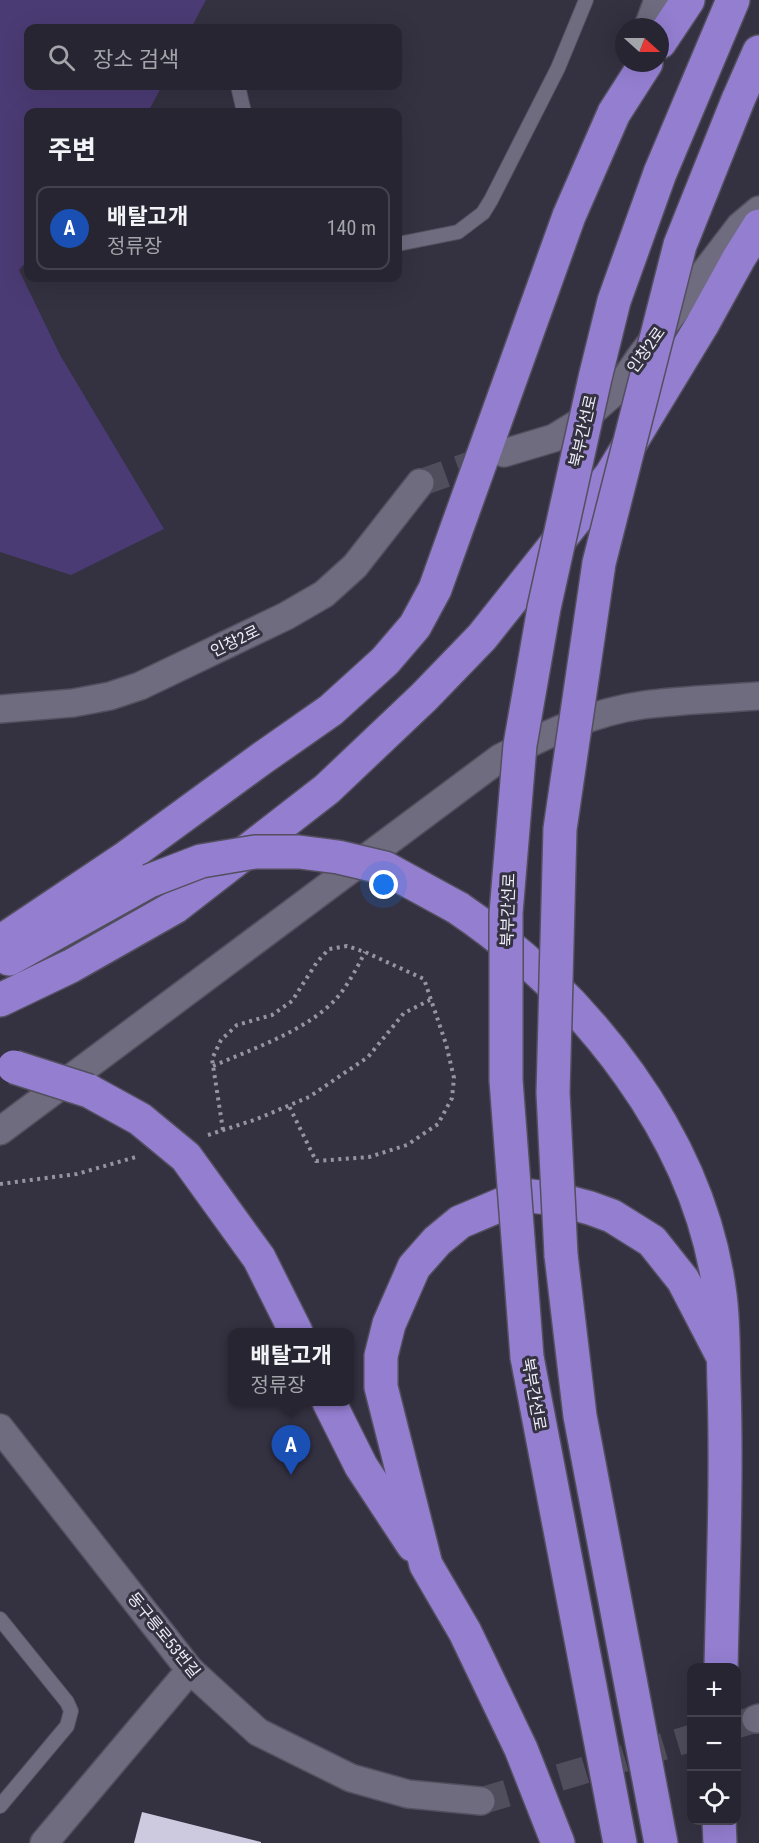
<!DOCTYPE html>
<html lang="ko">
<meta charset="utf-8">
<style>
:root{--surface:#272531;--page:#33313d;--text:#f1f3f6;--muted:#a4a5ab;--line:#43424d;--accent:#8abfa5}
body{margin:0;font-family:"Roboto Condensed","Noto Sans KR",sans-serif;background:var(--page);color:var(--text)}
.controls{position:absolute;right:18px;bottom:18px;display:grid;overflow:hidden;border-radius:12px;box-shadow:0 6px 24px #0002}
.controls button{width:54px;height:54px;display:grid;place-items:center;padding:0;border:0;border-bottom:2px solid var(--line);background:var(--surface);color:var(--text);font:30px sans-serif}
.compass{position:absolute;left:615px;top:18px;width:54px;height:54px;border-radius:50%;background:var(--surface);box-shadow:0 6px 24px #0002;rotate:111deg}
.you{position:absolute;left:384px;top:885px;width:21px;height:21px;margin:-15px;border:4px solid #fff;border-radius:50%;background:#1a73e8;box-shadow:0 0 0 9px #1a73e833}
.badge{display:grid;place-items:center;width:39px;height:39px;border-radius:50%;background:var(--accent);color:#fff;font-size:20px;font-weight:700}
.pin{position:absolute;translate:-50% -50px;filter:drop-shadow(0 2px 3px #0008)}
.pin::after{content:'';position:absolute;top:32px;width:21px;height:18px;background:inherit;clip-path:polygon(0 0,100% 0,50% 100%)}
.popup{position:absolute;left:228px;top:1328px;width:126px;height:78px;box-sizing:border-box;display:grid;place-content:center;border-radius:12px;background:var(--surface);filter:drop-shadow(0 2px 4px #0005);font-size:20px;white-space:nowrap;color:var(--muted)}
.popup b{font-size:22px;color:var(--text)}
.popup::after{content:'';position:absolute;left:50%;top:100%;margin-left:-12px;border:12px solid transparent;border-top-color:var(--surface)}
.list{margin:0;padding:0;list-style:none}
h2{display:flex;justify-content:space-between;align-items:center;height:78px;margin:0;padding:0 24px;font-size:26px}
h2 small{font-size:20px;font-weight:400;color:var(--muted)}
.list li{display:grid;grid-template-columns:39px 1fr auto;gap:18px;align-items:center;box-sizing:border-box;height:84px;margin:0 12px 12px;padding:0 12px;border:2px solid var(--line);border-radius:12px}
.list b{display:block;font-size:22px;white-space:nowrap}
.list p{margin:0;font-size:20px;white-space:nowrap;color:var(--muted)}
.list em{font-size:20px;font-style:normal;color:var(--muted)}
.icon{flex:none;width:33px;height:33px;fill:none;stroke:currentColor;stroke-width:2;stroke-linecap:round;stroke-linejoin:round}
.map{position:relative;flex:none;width:759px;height:1843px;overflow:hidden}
.search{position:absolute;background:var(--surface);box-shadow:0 6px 24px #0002;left:24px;top:24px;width:378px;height:66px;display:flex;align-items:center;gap:15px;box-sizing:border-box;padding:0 21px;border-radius:12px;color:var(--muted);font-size:22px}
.panel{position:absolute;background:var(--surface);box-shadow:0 6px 24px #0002;left:24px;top:108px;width:378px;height:174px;border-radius:12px}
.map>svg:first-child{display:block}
.green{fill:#4b3b74}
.building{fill:#cdc9de}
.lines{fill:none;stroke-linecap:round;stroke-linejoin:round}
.minor-tunnel{stroke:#504d5c;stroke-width:27;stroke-dasharray:27 14;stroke-linecap:butt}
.service-casing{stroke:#534f5e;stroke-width:16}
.minor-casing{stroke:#534f5e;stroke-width:30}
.trunk-casing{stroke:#534f5e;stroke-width:36}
.path{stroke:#9794a2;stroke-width:4;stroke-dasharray:3 4.5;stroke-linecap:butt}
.service{stroke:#706c80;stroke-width:14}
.minor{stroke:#706c80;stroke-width:27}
.trunk{stroke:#937ed0;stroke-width:33}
.trunk-bridge-casing{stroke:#534f5e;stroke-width:36;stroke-linecap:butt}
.trunk-bridge{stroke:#937ed0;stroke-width:33}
.labels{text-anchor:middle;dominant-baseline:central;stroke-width:6;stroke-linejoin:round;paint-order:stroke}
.street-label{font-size:16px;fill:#efedf8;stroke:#343141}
</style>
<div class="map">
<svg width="759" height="1843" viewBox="0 0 759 1843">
<rect width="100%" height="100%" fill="#343141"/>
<polygon class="green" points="0,0 206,0 191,28 28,28 28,86 162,86 148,112 28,112 28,260 19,270 60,355 164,529 71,575 0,552"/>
<polygon class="building" points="142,1812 261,1842 261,1843 134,1843"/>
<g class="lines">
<g class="minor-tunnel">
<polyline points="420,483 495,456"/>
<polyline points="736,1725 756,1719"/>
<polyline points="481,1801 692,1738"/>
</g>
<defs>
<g id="service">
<polyline points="238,86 244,112"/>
<polyline points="398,244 458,232 483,213 491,200 558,68 586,0"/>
<polyline points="0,1619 67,1702 71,1711 67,1726 0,1806"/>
</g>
<g id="minor">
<polyline points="648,27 658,0"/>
<polyline points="504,453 554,438 580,422 619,388 640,357 740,226 759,210"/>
<polyline points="0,709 73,703 110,696 140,686 286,616 324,594 355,566 420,483"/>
<path d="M0 1131 500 758C545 735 592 712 643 705 682 700 720 699 759 696"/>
<polyline points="0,1428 190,1670 258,1732 351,1778 408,1794 481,1801"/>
<polyline points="756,1719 759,1718"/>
<polyline points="44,1843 190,1670"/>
</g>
<g id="trunk">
<polyline points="660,42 688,0"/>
<polyline points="738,100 759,52"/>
<polyline points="660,173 733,0"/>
<path d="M458 908C586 995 700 1137 720 1295 724 1325 723 1356 724 1386 727 1480 723 1574 721 1668"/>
<polyline points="0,942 124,859 261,759 331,710 385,661 415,626 435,589 569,216 614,113 646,63"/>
<polyline points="9,959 149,881"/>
<polyline points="0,1000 71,966 175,907 327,789 424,697 482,637 611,475 702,325 739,258 759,226"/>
<polyline points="89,1091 140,1119 186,1157 259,1258 296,1332"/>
<polyline points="561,1255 580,1416 661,1843"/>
<polyline points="527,1357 620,1843"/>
<polyline points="329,1402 361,1466 413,1545"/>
<polyline points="719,1820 720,1843"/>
<polyline points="558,1843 521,1749 465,1632 426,1565 381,1387 381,1356 389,1324 414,1267 437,1241 460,1222 505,1203 531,1196 556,1199 590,1208 612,1216 652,1241 683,1280 723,1357"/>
</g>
</defs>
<use href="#service" class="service-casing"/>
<use href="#minor" class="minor-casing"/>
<use href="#trunk" class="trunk-casing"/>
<g class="path">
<path d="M213 1066C252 1049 306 1031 336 999 348 985 357 968 365 952"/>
<polyline points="223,1130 212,1059 221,1040 237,1025 272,1015 292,1001 317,962 329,949 347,946 365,952 424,979 446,1044 454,1078 452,1098 438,1124 407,1145 369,1157 316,1161 289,1106"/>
<polyline points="208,1135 257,1119 309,1097 368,1057 404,1013 430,1000"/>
<polyline points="0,1184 77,1174 136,1157"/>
</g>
<use href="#service" class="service"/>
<use href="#minor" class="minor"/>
<use href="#trunk" class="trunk"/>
<defs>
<g id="trunk-bridge">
<polyline points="149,881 201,861 255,852 299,852 338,857 385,868 458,908"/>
<polyline points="14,1067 89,1091"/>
<polyline points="561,1255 553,1093 560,829 599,563 680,245 738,100"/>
<polyline points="527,1357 506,1080 506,913 520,745 544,608 595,378 614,301 660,173"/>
</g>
</defs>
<use href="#trunk-bridge" class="trunk-bridge-casing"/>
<use href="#trunk-bridge" class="trunk-bridge"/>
</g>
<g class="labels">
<g class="street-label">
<text transform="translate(646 350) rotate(-54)">인창2로</text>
<text transform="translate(583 431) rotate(-77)">북부간선로</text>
<text transform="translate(235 641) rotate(-26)">인창2로</text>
<text transform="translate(508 910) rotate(-88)">북부간선로</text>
<text transform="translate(534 1394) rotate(80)">북부간선로</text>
<text transform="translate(164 1635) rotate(51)">동구릉로53번길</text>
</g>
</g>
</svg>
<div class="controls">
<button>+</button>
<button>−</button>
<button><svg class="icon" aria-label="locate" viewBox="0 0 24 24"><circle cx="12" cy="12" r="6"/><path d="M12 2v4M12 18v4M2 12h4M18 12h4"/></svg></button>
</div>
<svg class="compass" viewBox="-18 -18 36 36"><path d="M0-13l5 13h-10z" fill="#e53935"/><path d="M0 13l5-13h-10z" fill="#a4a5ab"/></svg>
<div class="you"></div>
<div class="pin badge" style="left:291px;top:1475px;background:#1a4fb4">A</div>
<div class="popup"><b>배탈고개</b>정류장</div>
<div class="search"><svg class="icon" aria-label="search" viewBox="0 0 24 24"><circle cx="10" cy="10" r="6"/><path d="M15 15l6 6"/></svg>장소 검색</div>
<section class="panel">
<h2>주변<small></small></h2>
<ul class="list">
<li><span class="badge" style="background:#1a4fb4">A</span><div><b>배탈고개</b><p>정류장</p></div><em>140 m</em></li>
</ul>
</section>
</div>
